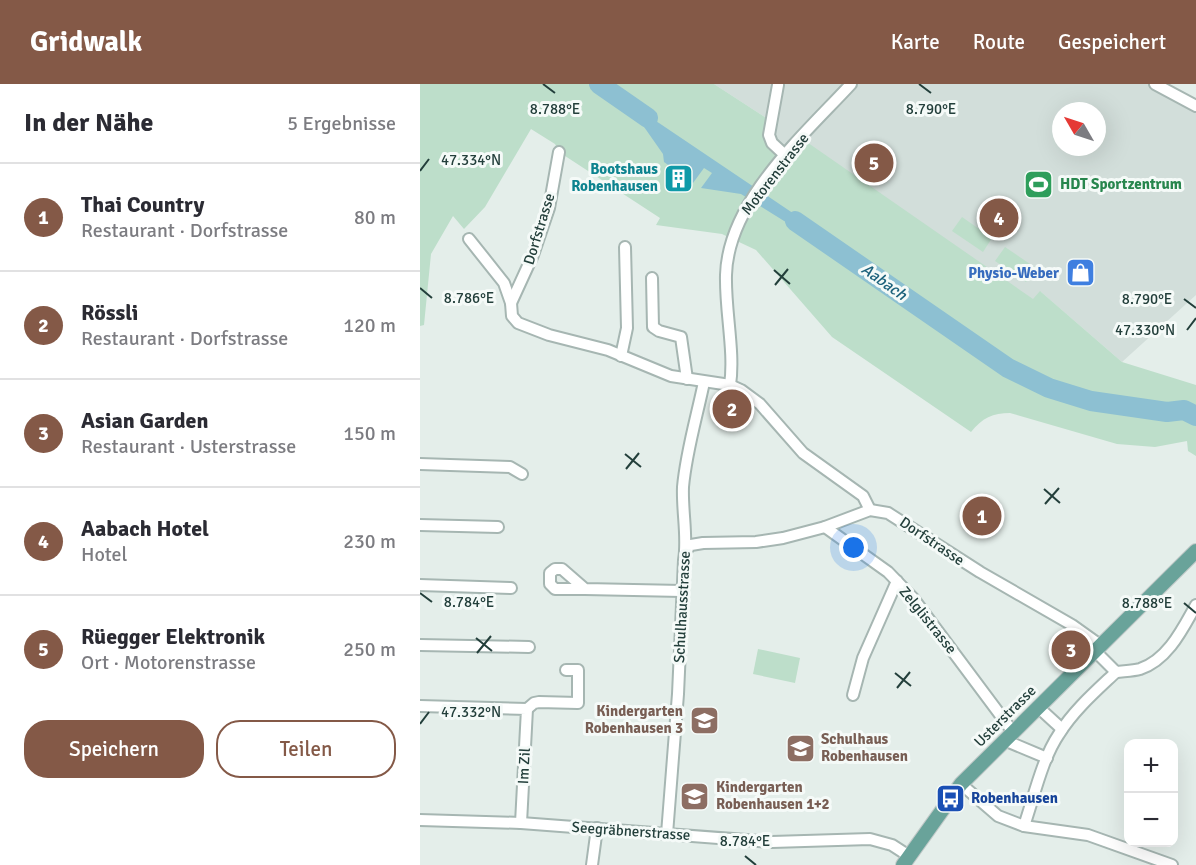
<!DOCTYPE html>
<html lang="de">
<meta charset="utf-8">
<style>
:root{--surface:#fff;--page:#f2f2f3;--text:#2b2b33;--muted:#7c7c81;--line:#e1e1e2;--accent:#845947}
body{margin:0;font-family:Signika,sans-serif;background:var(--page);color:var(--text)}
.controls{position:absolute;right:18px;bottom:18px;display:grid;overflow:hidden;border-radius:12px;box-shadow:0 6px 24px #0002}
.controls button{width:54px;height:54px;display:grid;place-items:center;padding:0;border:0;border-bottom:2px solid var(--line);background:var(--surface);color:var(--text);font:30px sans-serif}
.compass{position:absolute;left:632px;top:18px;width:54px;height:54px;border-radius:50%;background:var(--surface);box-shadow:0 6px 24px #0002;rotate:309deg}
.you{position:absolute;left:434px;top:464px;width:21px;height:21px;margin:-15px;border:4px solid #fff;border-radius:50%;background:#1a73e8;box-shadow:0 0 0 9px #1a73e833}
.badge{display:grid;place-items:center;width:39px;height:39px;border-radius:50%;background:var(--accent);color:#fff;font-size:20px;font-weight:700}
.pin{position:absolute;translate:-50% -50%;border:3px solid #fff;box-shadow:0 2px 6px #0006}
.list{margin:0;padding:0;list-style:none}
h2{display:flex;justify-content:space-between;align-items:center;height:78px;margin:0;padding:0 24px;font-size:26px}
h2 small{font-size:20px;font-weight:400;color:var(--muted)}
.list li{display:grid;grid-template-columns:39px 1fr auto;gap:18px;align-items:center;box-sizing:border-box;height:108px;padding:0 24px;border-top:2px solid var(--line)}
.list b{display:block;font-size:22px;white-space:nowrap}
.list p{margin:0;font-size:20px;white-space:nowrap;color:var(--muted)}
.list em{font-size:20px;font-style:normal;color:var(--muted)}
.actions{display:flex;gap:12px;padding:18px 24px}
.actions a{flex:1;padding:14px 0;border:2px solid var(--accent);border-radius:24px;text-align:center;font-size:21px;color:var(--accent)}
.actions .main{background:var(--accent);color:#fff}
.map{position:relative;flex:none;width:776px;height:781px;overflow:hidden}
header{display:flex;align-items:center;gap:36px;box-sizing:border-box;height:84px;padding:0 30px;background:var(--accent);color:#fff}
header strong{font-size:28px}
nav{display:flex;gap:33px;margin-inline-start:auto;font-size:21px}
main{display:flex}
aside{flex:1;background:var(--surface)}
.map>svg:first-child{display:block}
.built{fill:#d2deda;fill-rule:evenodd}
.green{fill:#bddeca}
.water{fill:#8dc0d2}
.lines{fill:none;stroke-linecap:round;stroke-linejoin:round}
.river{stroke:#8dc0d2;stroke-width:20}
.minor-casing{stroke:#a6b6b2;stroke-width:14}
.major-casing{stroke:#c1c9c8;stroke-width:16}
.minor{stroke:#fff;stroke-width:10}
.major{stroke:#69a39a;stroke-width:14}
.ticks{fill:none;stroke:#233f3b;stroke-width:2}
.labels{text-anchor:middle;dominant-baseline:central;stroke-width:6;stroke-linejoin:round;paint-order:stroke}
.culture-label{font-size:15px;font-weight:bold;fill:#0d838f;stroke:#f5faf8;text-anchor:end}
.street-label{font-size:15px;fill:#233f3b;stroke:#f5faf8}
.leisure-label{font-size:15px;font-weight:bold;fill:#27864d;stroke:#f5faf8;text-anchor:start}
.shop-label{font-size:15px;font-weight:bold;fill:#366cbe;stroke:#f5faf8;text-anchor:end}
.education-label{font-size:15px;font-weight:bold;fill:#785e54;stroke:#f5faf8;text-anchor:start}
.transit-label{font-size:15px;font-weight:bold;fill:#164399;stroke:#f5faf8;text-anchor:start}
.water-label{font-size:16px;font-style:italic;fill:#1d627c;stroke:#f5faf8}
.ticks-label{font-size:15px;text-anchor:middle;fill:#233f3b;stroke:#f5faf8;stroke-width:6;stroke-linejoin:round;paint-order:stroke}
</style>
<header>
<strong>Gridwalk</strong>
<nav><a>Karte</a><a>Route</a><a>Gespeichert</a></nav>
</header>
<main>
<aside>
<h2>In der Nähe<small>5 Ergebnisse</small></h2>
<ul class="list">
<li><span class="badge">1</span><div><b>Thai Country</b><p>Restaurant · Dorfstrasse</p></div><em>80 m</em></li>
<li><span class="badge">2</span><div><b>Rössli</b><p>Restaurant · Dorfstrasse</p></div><em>120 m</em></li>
<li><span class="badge">3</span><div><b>Asian Garden</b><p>Restaurant · Usterstrasse</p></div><em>150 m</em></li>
<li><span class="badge">4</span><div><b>Aabach Hotel</b><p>Hotel</p></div><em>230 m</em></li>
<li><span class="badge">5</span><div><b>Rüegger Elektronik</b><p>Ort · Motorenstrasse</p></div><em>250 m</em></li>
</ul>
<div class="actions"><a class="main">Speichern</a><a>Teilen</a></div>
</aside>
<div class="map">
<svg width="776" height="781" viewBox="0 0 776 781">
<rect width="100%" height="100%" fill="#e4eeea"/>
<path class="built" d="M294 0H735L776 22V211L702 278 621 208 613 216 366 72 352 59 351 37ZM641 27H677V63H641Z"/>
<g class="green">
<path d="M0 0H294L351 37 349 51 365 71 381 54 613 215 620 207 702 278 776 301V372L768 367 767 357 735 363 697 360 590 329C573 329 562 334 551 348L412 253 336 166 302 150 236 141 240 134 139 68 135 60 111 45 65 123 44 145 33 132 11 170 4 241 0 242Z"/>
<polygon points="542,133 572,154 563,168 532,147"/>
<polygon points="585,163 616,184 606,198 575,177"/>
<polygon points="338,565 380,574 375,599 333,590"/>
</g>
<polygon class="water" points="208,20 239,39 389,140 396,151 385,150 321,110 281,104 292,89 284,84 273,99 244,78 243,70"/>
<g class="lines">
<g class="river">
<polyline points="179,0 228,34"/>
<polyline points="375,137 588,284 629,304 671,317 747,328 764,326 776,332"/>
</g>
<defs>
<g id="minor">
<polyline points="735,0 776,22"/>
<polyline points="358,1 349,51 352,59 366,72"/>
<polyline points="49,155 84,199 91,219 92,232 98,239 129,251 188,266 251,292 310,301 321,306 340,320 383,369 443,412 450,426"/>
<polyline points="232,194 233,243 239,247 261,253 267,295"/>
<polyline points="91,219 113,171 129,124 139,68"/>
<polyline points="201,272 207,244 205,163"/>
<path d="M310 301C315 268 305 227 306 191 308 117 383 52 431 0"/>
<polyline points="0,380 90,383 102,390"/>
<polyline points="0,441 78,443"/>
<polyline points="405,443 468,488 493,514 593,648"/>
<polyline points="267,465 271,461 283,459 336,458 363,454 405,443 450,426 468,429 560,488 652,541 680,561"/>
<polyline points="0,501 91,504"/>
<polyline points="165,505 135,505 130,500 130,489 135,485 142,485 165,505 262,507"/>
<polyline points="0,561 109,563"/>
<path d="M675 567 696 588C704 587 713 587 720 585 748 576 763 544 776 521"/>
<polyline points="433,611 443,574 477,497"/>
<polyline points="0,622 107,625 101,739"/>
<polyline points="618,623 642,645"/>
<polyline points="107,625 114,619 119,618 158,619 158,586 146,586"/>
<polyline points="584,656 627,674"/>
<polyline points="541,700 578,732 604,742 668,751 752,781"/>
<polyline points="0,736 101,739 352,758 450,755 472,761 489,772"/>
<path d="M604 742C614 713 622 675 639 650 654 626 676 607 696 588"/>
<path d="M247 750 258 610 264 476C268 454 262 428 263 403 266 368 277 332 284 298"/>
<polyline points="172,781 177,744"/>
</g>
<polyline id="major" points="483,781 541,700 776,467"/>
</defs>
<use href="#minor" class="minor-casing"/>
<use href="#major" class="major-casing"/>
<use href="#minor" class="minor"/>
<use href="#major" class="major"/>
</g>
<path class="ticks" d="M123 0 135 9M499 0 511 9M0 87 9 75M354 186 370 200M355 201 368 185M0 204 12 214M764 215 776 224M767 246 776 234M205 370 221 383M206 385 219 369M624 405 640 419M625 420 639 404M0 509 12 518M764 519 776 529M56 554 72 567M57 569 71 552M475 589 491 602M477 604 490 588M0 640 9 628M325 772 336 781"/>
<defs>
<symbol id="building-square" viewBox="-11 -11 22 22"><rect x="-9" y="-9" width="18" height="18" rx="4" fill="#0f9aa8" stroke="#f5faf8"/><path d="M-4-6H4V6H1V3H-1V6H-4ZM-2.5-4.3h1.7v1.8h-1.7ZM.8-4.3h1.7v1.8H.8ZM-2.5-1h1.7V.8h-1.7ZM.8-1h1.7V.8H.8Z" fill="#fff"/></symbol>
<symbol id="stadium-square" viewBox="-11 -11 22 22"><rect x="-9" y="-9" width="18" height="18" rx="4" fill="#2e9e5b" stroke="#f5faf8"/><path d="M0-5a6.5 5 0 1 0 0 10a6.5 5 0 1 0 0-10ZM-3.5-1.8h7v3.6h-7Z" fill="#fff"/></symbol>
<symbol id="shop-square" viewBox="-11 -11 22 22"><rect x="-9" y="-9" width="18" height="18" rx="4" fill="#3f7fe0" stroke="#f5faf8"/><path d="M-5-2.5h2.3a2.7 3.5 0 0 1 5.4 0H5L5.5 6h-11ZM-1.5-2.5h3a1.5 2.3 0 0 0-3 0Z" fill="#fff"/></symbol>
<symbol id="school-square" viewBox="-11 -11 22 22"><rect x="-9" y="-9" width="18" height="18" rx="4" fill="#8d6e63" stroke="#f5faf8"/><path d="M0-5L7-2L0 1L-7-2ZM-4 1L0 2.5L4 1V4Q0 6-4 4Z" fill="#fff"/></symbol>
<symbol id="bus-square" viewBox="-11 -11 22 22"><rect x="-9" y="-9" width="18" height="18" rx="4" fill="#1a4fb4" stroke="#f5faf8"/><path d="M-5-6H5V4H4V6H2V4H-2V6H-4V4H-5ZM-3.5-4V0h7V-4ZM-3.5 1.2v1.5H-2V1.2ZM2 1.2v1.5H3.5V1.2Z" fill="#fff"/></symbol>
</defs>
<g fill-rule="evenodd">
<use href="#building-square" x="242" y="78" width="33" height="33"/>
<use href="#stadium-square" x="602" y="84" width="33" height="33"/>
<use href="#shop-square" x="644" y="172" width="33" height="33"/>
<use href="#school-square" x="268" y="620" width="33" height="33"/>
<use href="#school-square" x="364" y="648" width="33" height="33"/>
<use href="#school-square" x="258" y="696" width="33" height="33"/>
<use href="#bus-square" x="514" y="698" width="33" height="33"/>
</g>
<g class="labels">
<g class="culture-label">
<text x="238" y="85">Bootshaus<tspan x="238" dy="17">Robenhausen</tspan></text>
</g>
<g class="street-label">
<text transform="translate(355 90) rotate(-52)">Motorenstrasse</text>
<text transform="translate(119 145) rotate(-73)">Dorfstrasse</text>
<text transform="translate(512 457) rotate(34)">Dorfstrasse</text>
<text transform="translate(262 523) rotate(-87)">Schulhausstrasse</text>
<text transform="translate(508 536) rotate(51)">Zelglistrasse</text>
<text transform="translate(585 632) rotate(-45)">Usterstrasse</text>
<text transform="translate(104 682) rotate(-87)">Im Zil</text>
<text transform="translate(211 747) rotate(4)">Seegräbnerstrasse</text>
</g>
<g class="leisure-label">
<text x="640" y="100">HDT Sportzentrum</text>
</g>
<g class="shop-label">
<text x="639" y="189">Physio-Weber</text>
</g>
<g class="education-label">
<text x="263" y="627" text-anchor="end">Kindergarten<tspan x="263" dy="17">Robenhausen 3</tspan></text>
<text x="401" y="655">Schulhaus<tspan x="401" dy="17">Robenhausen</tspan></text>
<text x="296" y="703">Kindergarten<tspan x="296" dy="17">Robenhausen 1+2</tspan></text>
</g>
<g class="transit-label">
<text x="551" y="714">Robenhausen</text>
</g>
<g class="water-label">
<text transform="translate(464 198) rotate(35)">Aabach</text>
</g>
</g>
<g class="ticks-label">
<text x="135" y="30">8.788°E</text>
<text x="511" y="30">8.790°E</text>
<text x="51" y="81">47.334°N</text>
<text x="49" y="219">8.786°E</text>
<text x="727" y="220">8.790°E</text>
<text x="725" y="251">47.330°N</text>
<text x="49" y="523">8.784°E</text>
<text x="727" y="524">8.788°E</text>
<text x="51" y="633">47.332°N</text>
<text x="325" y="762">8.784°E</text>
</g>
</svg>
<div class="controls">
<button>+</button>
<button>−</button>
</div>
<svg class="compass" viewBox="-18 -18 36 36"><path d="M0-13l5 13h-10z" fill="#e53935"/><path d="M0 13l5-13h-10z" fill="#7c7c81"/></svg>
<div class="you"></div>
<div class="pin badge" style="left:562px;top:432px">1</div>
<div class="pin badge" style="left:312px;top:325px">2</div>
<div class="pin badge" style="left:651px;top:566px">3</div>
<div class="pin badge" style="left:579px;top:134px">4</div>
<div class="pin badge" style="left:454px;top:79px">5</div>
</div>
</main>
